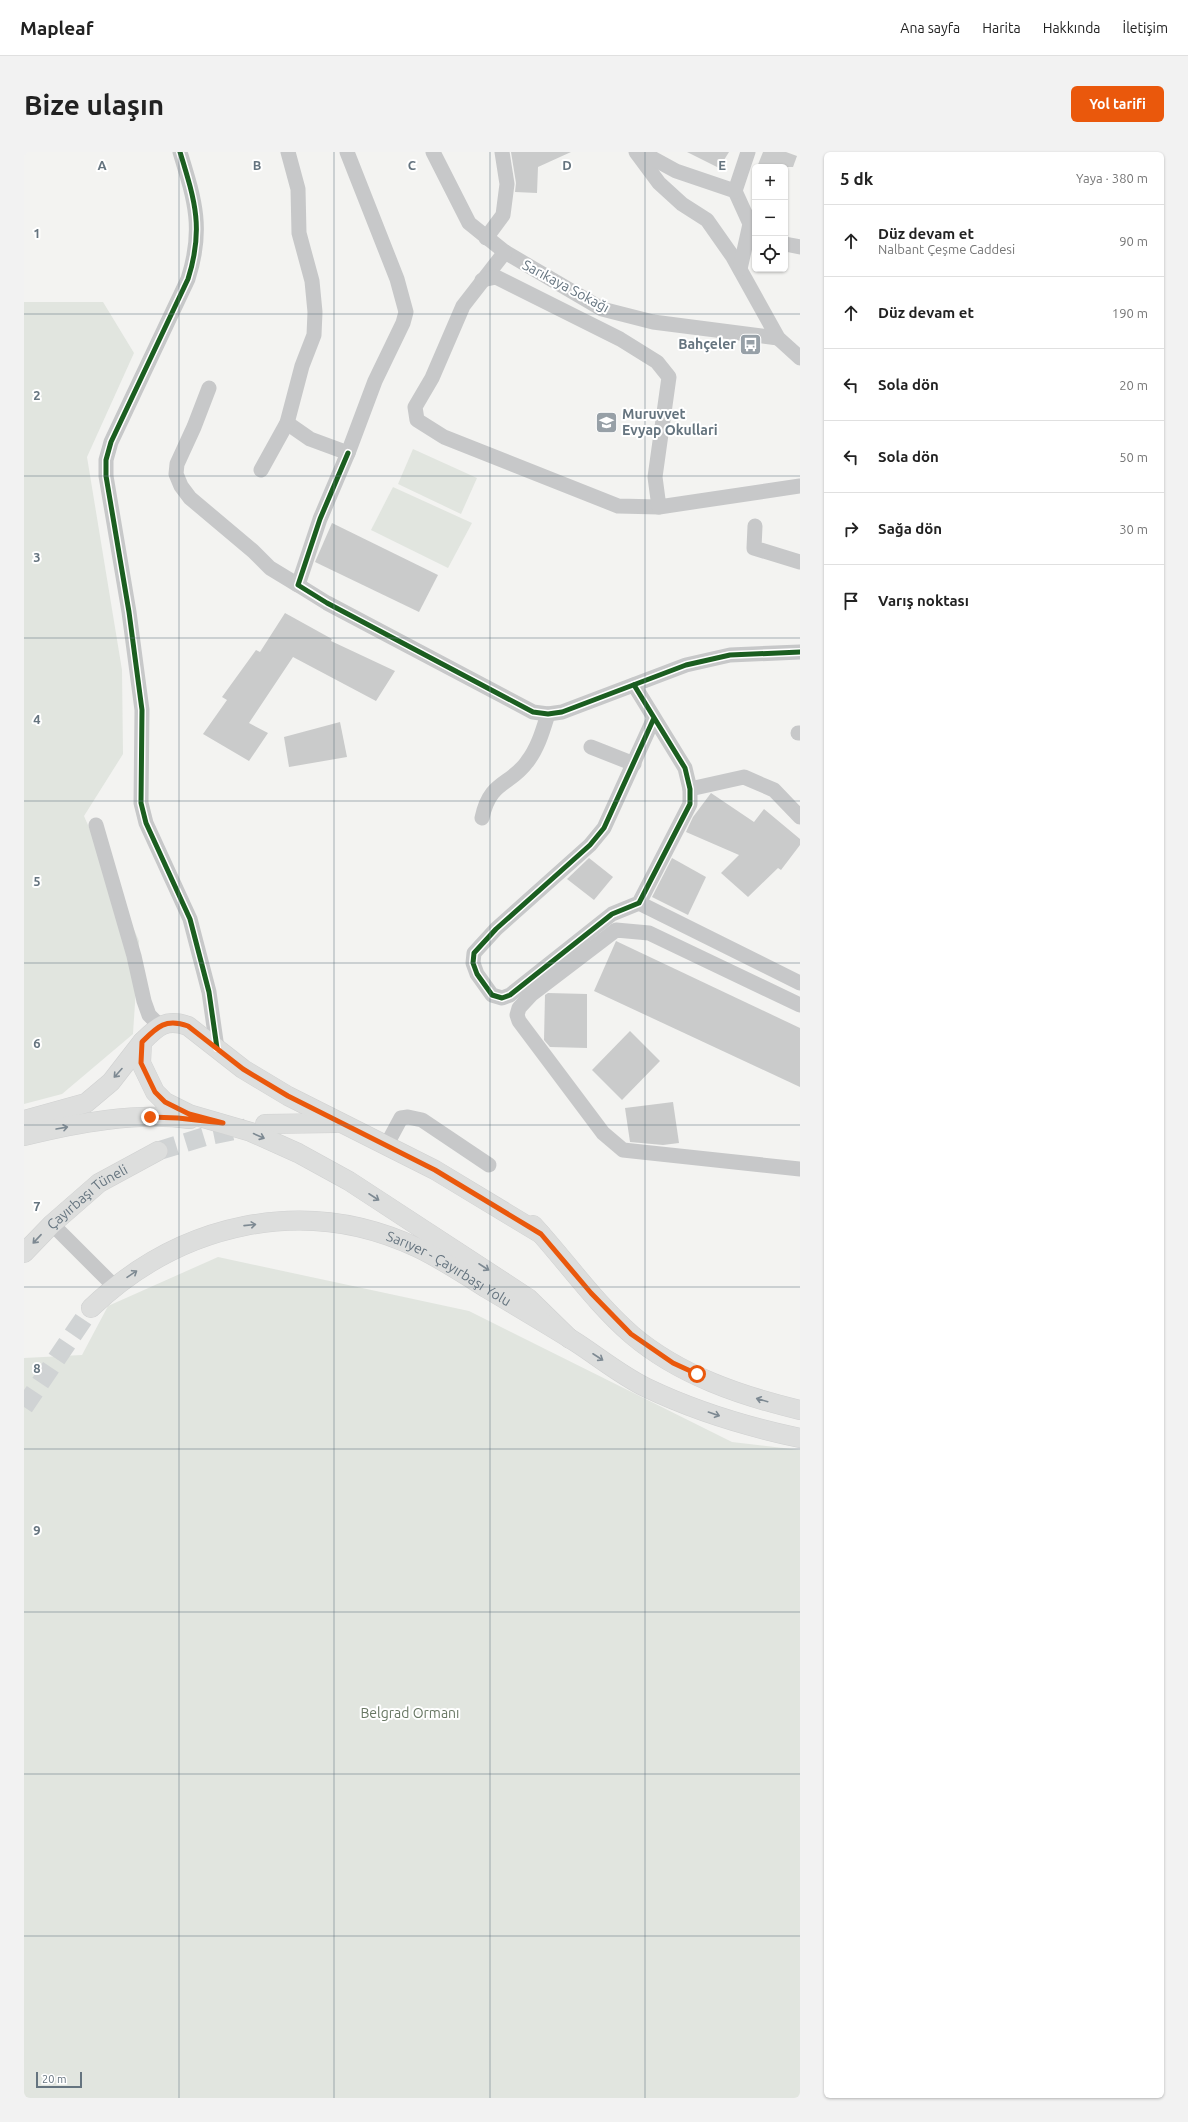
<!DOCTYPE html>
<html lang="tr">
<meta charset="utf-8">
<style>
:root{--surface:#fff;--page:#f2f2f2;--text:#222;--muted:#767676;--line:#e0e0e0;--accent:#ea580c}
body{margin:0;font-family:Ubuntu,sans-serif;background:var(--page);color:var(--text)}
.controls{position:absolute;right:12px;top:12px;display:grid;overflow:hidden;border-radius:6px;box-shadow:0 1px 3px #0004}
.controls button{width:36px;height:36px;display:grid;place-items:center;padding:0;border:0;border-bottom:1px solid var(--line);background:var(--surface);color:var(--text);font:20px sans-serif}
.scale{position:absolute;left:12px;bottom:10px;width:46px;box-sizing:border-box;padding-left:4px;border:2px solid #65747f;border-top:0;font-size:11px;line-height:14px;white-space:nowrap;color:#65747f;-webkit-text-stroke:3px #fff;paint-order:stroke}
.stop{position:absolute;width:12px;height:12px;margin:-9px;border:3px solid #ea580c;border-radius:50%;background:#fff}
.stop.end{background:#ea580c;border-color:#fff;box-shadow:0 1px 4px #0008}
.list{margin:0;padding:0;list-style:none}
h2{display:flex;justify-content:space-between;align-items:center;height:52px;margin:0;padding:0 16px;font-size:17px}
h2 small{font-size:13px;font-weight:400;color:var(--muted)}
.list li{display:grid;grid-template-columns:26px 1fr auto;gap:12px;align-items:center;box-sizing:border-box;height:72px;padding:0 16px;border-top:1px solid var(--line)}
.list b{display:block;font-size:15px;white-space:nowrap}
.list p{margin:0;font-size:13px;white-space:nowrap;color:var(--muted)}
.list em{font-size:13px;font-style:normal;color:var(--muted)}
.icon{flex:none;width:22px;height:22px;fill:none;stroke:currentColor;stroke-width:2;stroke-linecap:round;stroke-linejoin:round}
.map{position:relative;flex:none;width:776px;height:1946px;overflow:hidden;border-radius:6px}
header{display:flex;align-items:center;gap:24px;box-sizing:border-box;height:56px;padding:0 20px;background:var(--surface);border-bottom:1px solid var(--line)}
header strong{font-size:19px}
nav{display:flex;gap:22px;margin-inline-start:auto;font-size:14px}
.intro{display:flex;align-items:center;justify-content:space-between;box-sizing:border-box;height:96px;padding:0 24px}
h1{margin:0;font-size:28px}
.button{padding:10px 18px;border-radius:6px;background:var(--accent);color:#fff;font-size:14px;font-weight:700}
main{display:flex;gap:24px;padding:0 24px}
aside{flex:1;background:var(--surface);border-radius:6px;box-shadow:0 1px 3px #0004}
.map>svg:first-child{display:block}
.green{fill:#e1e5df}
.building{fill:#cacbcb}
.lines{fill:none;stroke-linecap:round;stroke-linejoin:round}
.major-tunnel{stroke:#d0d3d4;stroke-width:19;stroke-dasharray:19 10;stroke-linecap:butt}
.major-casing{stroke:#d0d1d1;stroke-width:20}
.minor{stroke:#c7c8c9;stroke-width:15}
.major{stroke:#dddedd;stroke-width:19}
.cycleway-casing{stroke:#fff;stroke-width:8}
.cycleway{stroke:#1b5e20;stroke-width:5}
.oneway{stroke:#7d8992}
.route{stroke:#ea580c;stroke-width:5}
.grid{fill:none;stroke:#65747f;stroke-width:1;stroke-opacity:0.55}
.labels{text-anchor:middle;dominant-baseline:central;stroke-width:4;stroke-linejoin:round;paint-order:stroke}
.street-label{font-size:14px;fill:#65747f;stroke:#fff}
.poi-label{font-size:14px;font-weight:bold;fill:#65747f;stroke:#fff;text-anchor:end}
.park-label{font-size:14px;fill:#687763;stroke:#fff}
.grid-label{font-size:13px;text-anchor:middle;font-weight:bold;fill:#65747f;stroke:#fff;stroke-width:4;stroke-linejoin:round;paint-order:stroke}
</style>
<header>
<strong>Mapleaf</strong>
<nav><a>Ana sayfa</a><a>Harita</a><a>Hakkında</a><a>İletişim</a></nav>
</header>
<div class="intro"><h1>Bize ulaşın</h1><a class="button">Yol tarifi</a></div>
<main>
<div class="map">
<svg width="776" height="1946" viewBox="0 0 776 1946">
<rect width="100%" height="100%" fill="#f3f3f1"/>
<g class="green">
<polygon points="0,150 79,150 110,201 63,305 98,518 99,602 60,664 115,789 109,882 38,942 0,952"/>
<polygon points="389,297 453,326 437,362 374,332"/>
<polygon points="369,335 448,371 424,416 347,378"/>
<polygon points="194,1105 445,1159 708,1290 776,1298 776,1946 0,1946 0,1206 58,1203 84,1154"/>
</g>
<g class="building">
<polygon points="487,0 547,0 514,15 513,41 491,40 492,31"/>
<polygon points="663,0 705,0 695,16"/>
<polygon points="739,0 762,0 773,4 769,15 733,15"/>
<polygon points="308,371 414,423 395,460 291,410"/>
<polygon points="261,461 308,487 307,489 371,519 352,549 269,505 225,571 244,581 225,609 179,582 203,548 198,545 232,498 236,500"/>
<polygon points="316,570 323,605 265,615 260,585"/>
<polygon points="687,641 730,670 740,657 776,687 776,693 757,718 754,716 724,745 697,721 715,703 662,680 669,665"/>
<polygon points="565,706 589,725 570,748 543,727"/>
<polygon points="648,706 682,725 664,763 628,745"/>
<polygon points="592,789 776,876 776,935 570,839"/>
<polygon points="524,841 563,842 563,896 526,895 520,888 521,843"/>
<polygon points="606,879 636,909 598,948 568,918"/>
<polygon points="649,950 655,991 639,993 606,990 601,956"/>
</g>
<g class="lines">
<g class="major-tunnel">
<polyline points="134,999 183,984 222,976"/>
<polyline points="0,1255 67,1156"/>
</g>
<defs>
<g id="major">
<polyline points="0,968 62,951 87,930 118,890"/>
<polyline points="241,972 312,971"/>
<path d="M0 984C53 971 111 960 166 967"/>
<path d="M509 1073C542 1109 571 1151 608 1183 655 1223 717 1244 776 1258"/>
<path d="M517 1082 411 1018 264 944 219 917 164 874C141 866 133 875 118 890L117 911 131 940 141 950 165 962 227 980 274 1001 325 1029 504 1146 546 1187"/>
<path id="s1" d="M0 1101 28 1072 75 1031 134 999"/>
<path id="s2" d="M67 1156C156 1071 280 1042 394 1096 417 1107 440 1122 462 1136 492 1154 523 1172 553 1191 576 1206 598 1224 623 1236 671 1259 724 1275 776 1286"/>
</g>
</defs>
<use href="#major" class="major-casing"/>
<g class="minor">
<path d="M156 0C171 49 180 77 164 127L87 290 82 308V324L105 460 118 558 117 651 122 671 166 767 185 840 193 896"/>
<polyline points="409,0 445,71 481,100 578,157 629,170 754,186"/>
<polyline points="612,0 635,31 658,52 683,68 709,105 754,186 776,206"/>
<polyline points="617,0 652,19 711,39 726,72 716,117"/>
<polyline points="711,39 724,0"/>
<polyline points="462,86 479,63 483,32 478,0"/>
<polyline points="761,92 776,95"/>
<polyline points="481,100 439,154 408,226 391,255 393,268 420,285 594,354 635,355"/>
<polyline points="458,128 472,125 596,187 633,210 645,225 631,325 635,355 776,334"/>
<polyline points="185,236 170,275 153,312 152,322 157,334 166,346 229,399 246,416 274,433"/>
<polyline points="263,271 286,287 324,301 351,229 379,171 382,160 373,127 323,0"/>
<polyline points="324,301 296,367 274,433 303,451 509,560 524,562 538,560 662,513 706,503 776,500"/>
<polyline points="237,318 263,271 278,214 290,183 291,160 288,129 275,81 274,37 264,0"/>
<polyline points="731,374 730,396 776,410"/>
<polyline points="610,533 661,616 666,637 666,652 615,751 588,762 486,843 478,846 468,843 453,822 449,811 450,801 472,777 566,693 580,676 630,566"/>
<polyline points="774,581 776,581"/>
<polyline points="567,595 610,612"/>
<polyline points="666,637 720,625 750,638 776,665"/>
<path d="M458 666C466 628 486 634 503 610 514 596 519 578 524 562"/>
<polyline points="72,673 110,804 120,849 125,863 136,874"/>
<polyline points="615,751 776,831"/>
<polyline points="776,853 625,781 592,778 508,842 495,856 493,863 495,869 579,981 599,998 776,1017"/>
<polyline points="362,994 377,966 384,965 398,968 465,1013"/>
<polyline points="28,1072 90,1134"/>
</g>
<use href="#major" class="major"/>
<defs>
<g id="cycleway">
<path d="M156 0C171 49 180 77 164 127L87 290 82 308V324L105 460 118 558 117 651 122 671 166 767 185 840 193 896"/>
<polyline points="324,301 296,367 274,433 303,451 509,560 524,562 538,560 662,513 706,503 776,500"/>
<polyline points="610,533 661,616 666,637 666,652 615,751 588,762 486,843 478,846 468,843 453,822 449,811 450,801 472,777 566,693 580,676 630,566"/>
</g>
</defs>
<use href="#cycleway" class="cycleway-casing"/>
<use href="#cycleway" class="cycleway"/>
</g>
<defs><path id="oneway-shaft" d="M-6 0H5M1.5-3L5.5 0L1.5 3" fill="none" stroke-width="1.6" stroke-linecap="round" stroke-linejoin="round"/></defs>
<g class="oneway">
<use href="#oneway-shaft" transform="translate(94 921) rotate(132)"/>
<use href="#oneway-shaft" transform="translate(38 976) rotate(-10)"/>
<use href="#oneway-shaft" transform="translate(235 984) rotate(24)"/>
<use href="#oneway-shaft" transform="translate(350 1045) rotate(33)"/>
<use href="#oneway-shaft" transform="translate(226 1073) rotate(-6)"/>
<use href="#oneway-shaft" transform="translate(13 1087) rotate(133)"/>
<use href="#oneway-shaft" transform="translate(460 1115) rotate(33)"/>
<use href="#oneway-shaft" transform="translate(108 1122) rotate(-34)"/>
<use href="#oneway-shaft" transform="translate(574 1205) rotate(33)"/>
<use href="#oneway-shaft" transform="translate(738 1248) rotate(-164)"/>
<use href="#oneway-shaft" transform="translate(690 1262) rotate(19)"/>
</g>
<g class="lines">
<path class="route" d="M126 965 154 966 199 971 165 962 141 950 131 940 117 911 118 890C133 875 141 866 164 874L219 917 264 944 411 1018 517 1082 567 1141 607 1182 649 1211 673 1222"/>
</g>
<path class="grid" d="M155 0V1946M310 0V1946M466 0V1946M621 0V1946M0 162H776M0 324H776M0 486H776M0 649H776M0 811H776M0 973H776M0 1135H776M0 1297H776M0 1460H776M0 1622H776M0 1784H776"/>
<defs>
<symbol id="bus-square" viewBox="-11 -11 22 22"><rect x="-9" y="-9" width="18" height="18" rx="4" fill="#97a0a7" stroke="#fff"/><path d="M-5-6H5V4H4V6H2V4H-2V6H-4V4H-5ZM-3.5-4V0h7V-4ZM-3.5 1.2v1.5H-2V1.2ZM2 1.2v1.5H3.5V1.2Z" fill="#fff"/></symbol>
<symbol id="school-square" viewBox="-11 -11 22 22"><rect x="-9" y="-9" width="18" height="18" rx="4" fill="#97a0a7" stroke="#fff"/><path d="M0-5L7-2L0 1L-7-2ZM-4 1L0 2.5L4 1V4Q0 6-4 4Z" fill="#fff"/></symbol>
</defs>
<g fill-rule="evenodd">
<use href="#bus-square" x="714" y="180" width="25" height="25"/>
<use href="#school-square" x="570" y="258" width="25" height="25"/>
</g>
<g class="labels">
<g class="street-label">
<text transform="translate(542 134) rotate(28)">Sarıkaya Sokağı</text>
<text stroke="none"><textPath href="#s1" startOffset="85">Çayırbaşı Tüneli</textPath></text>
<text stroke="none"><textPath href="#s2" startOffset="391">Sarıyer - Çayırbaşı Yolu</textPath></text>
</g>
<g class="poi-label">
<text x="712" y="192">Bahçeler</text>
<text x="598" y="262" text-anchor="start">Muruvvet<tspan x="598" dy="16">Evyap Okullari</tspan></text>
</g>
<g class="park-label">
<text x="386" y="1561">Belgrad Ormanı</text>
</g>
</g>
<g class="grid-label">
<text x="78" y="18">A</text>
<text x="233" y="18">B</text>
<text x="388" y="18">C</text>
<text x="543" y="18">D</text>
<text x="698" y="18">E</text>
<text x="13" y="86">1</text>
<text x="13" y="248">2</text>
<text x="13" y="410">3</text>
<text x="13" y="572">4</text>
<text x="13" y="734">5</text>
<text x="13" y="896">6</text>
<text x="13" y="1059">7</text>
<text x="13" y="1221">8</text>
<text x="13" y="1383">9</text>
</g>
</svg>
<div class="controls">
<button>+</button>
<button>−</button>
<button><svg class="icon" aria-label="locate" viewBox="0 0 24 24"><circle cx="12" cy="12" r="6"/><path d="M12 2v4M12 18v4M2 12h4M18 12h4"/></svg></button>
</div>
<div class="scale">20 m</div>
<div class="stop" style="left:673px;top:1222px"></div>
<div class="stop end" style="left:126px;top:965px"></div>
</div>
<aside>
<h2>5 dk<small>Yaya · 380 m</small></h2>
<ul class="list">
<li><svg class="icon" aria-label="ahead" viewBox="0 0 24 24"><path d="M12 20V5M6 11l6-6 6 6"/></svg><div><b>Düz devam et</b><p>Nalbant Çeşme Caddesi</p></div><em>90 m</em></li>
<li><svg class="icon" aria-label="ahead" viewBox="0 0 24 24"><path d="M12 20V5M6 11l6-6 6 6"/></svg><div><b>Düz devam et</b></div><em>190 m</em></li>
<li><svg class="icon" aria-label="left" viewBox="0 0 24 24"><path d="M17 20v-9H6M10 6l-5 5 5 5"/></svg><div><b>Sola dön</b></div><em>20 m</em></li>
<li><svg class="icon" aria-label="left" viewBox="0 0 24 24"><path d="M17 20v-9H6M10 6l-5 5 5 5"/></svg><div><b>Sola dön</b></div><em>50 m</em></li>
<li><svg class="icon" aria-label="right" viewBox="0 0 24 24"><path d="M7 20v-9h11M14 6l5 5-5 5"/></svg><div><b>Sağa dön</b></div><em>30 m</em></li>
<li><svg class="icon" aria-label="arrive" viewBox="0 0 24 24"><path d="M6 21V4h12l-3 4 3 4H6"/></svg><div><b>Varış noktası</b></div></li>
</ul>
</aside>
</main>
